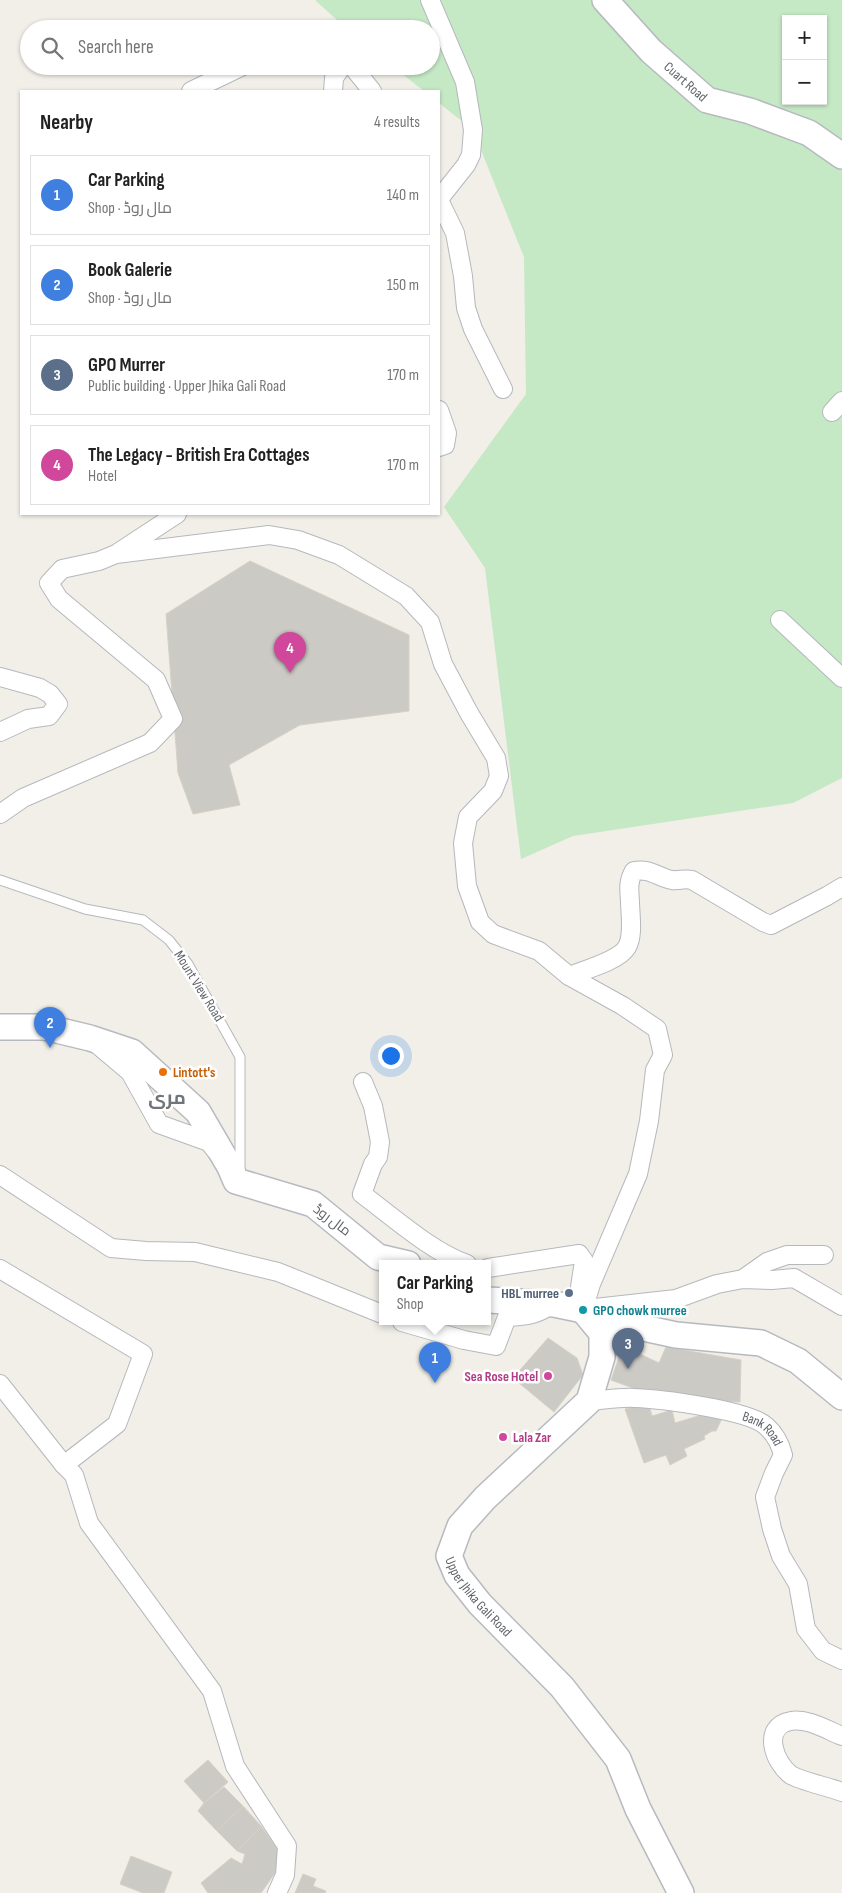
<!DOCTYPE html>
<meta charset="utf-8">
<style>
:root{--surface:#fff;--page:#f6f6f6;--text:#222;--muted:#767676;--line:#e0e0e0;--accent:#0f766e}
body{margin:0;font-family:"Sofia Sans Condensed",Cairo,sans-serif;background:var(--page);color:var(--text)}
.controls{position:absolute;right:15px;top:15px;display:grid;overflow:hidden;border-radius:0px;box-shadow:0 1px 4px #0004}
.controls button{width:45px;height:45px;display:grid;place-items:center;padding:0;border:0;border-bottom:1px solid var(--line);background:var(--surface);color:var(--text);font:25px sans-serif}
.you{position:absolute;left:390px;top:1055px;width:18px;height:18px;margin:-12px;border:4px solid #fff;border-radius:50%;background:#1a73e8;box-shadow:0 0 0 8px #1a73e833}
.badge{display:grid;place-items:center;width:32px;height:32px;border-radius:50%;background:var(--accent);color:#fff;font-size:16px;font-weight:700}
.pin{position:absolute;translate:-50% -41px;filter:drop-shadow(0 1px 2px #0008)}
.pin::after{content:'';position:absolute;top:26px;width:18px;height:15px;background:inherit;clip-path:polygon(0 0,100% 0,50% 100%)}
.popup{position:absolute;left:379px;top:1260px;width:112px;height:65px;box-sizing:border-box;display:grid;place-content:center;border-radius:0px;background:var(--surface);filter:drop-shadow(0 1px 4px #0005);font-size:16px;white-space:nowrap;color:var(--muted)}
.popup b{font-size:19px;color:var(--text)}
.popup::after{content:'';position:absolute;left:50%;top:100%;margin-left:-10px;border:10px solid transparent;border-top-color:var(--surface)}
.list{margin:0;padding:0;list-style:none}
h2{display:flex;justify-content:space-between;align-items:center;height:65px;margin:0;padding:0 20px;font-size:21px}
h2 small{font-size:16px;font-weight:400;color:var(--muted)}
.list li{display:grid;grid-template-columns:32px 1fr auto;gap:15px;align-items:center;box-sizing:border-box;height:80px;margin:0 10px 10px;padding:0 10px;border:1px solid var(--line);border-radius:0px}
.list b{display:block;font-size:19px;white-space:nowrap}
.list p{margin:0;font-size:16px;white-space:nowrap;color:var(--muted)}
.list em{font-size:16px;font-style:normal;color:var(--muted)}
.icon{flex:none;width:28px;height:28px;fill:none;stroke:currentColor;stroke-width:2;stroke-linecap:round;stroke-linejoin:round}
.map{position:relative;flex:none;width:842px;height:1893px;overflow:hidden}
.search{position:absolute;background:var(--surface);box-shadow:0 1px 4px #0004;left:20px;top:20px;width:420px;height:55px;display:flex;align-items:center;gap:12px;box-sizing:border-box;padding:0 18px;border-radius:28px;color:var(--muted);font-size:19px}
.panel{position:absolute;background:var(--surface);box-shadow:0 1px 4px #0004;left:20px;top:90px;width:420px;height:425px;border-radius:0px}
.map>svg:first-child{display:block}
.green{fill:#c5e8c5;fill-rule:evenodd}
.building{fill:#cccac5;stroke:#d6d1c6}
.lines{fill:none;stroke-linecap:round;stroke-linejoin:round}
.lane-casing{stroke:#b5b8bc;stroke-width:11}
.street-casing{stroke:#b5b8bc;stroke-width:20}
.secondary-casing{stroke:#b6babf;stroke-width:28}
.lane{stroke:#fff;stroke-width:9}
.street{stroke:#fff;stroke-width:18}
.secondary{stroke:#fff;stroke-width:25}
.food-dot{fill:#e8710a;stroke:#fff;stroke-width:2}
.service-dot{fill:#5c6f8a;stroke:#fff;stroke-width:2}
.culture-dot{fill:#0f9aa8;stroke:#fff;stroke-width:2}
.hotel-dot{fill:#d1479c;stroke:#fff;stroke-width:2}
.labels{text-anchor:middle;dominant-baseline:central;stroke-width:5;stroke-linejoin:round;paint-order:stroke}
.street-label{font-size:14px;fill:#5f6368;stroke:#fff}
.food-label{font-size:14px;font-weight:bold;fill:#c56008;stroke:#fff;text-anchor:start}
.service-label{font-size:14px;font-weight:bold;fill:#4e5e75;stroke:#fff;text-anchor:end}
.culture-label{font-size:14px;font-weight:bold;fill:#0d838f;stroke:#fff;text-anchor:start}
.hotel-label{font-size:14px;font-weight:bold;fill:#b23c85;stroke:#fff;text-anchor:end}
.district-label{font-size:19px;font-weight:bold;fill:#70757a;stroke:#fff}
</style>
<div class="map">
<svg width="842" height="1893" viewBox="0 0 842 1893">
<rect width="100%" height="100%" fill="#f1efe8"/>
<path class="green" d="M315 0H842V778L793 803 573 836 521 859 485 568 444 507 526 394 524 257 473 130 439 103V91H424L392 66H431V29H347ZM786 19H823V101H786Z"/>
<g class="building">
<polygon points="250,561 409,635 409,711 300,725 229,765 240,805 193,814 178,773 166,614"/>
<polygon points="548,1338 577,1358 583,1375 554,1412 513,1378"/>
<polygon points="623,1346 659,1363 666,1347 741,1360 740,1402 668,1401 611,1380"/>
<polygon points="648,1401 652,1416 672,1410 675,1423 708,1413 723,1416 716,1431 712,1431 704,1436 705,1439 684,1449 687,1456 670,1465 666,1455 644,1463 625,1409"/>
<polygon points="208,1760 228,1782 204,1803 184,1781"/>
<polygon points="224,1787 243,1806 217,1831 198,1811 204,1803"/>
<polygon points="243,1806 261,1826 237,1851 217,1831"/>
<polygon points="261,1826 278,1850 278,1859 275,1873 261,1893 208,1893 201,1883 231,1858 242,1864 245,1854 237,1851"/>
<polygon points="131,1856 172,1872 164,1893 143,1893 120,1884"/>
<polygon points="303,1874 316,1879 313,1886 326,1891 325,1893 295,1893"/>
</g>
<g class="lines">
<defs>
<polyline id="lane" points="0,880 85,909 143,920 169,940 188,964 240,1057 240,1170"/>
<g id="street">
<polyline points="430,0 465,82 473,130 471,155 466,165 439,199"/>
<polyline points="352,66 372,91"/>
<polyline points="191,91 243,66"/>
<polyline points="333,91 334,78 342,66"/>
<polyline points="439,200 455,233 463,276 466,308 473,329 503,389"/>
<polyline points="439,410 447,433 445,445 439,447"/>
<polyline points="832,412 842,401"/>
<polyline points="119,552 177,514"/>
<polyline points="780,620 842,678"/>
<polyline points="0,677 40,688 50,694 58,704 49,716 28,719 0,732"/>
<polyline points="0,814 23,798 150,743 173,719 156,680 59,599 49,583 62,569 99,561 116,554 269,535 298,540 339,555 406,596 430,622 443,664 469,713 496,758 499,776 493,791 468,817 463,843 467,886 480,922 493,934 539,951 569,976 623,1006 657,1029 663,1055 655,1070 649,1121 638,1174 591,1284 583,1310"/>
<path d="M569 976C584 970 619 961 627 947 634 935 630 914 630 901 629 889 628 881 634 871 651 868 657 877 672 880 679 881 684 878 692 880L763 922 771 925 827 896 842 887"/>
<polyline points="98,1045 130,1072 159,1124 209,1142 216,1151"/>
<path d="M363 1082 373 1106 380 1142 378 1157 373 1164 362 1194C393 1217 432 1252 467 1264"/>
<polyline points="0,1175 111,1248 146,1251 195,1252 278,1272 382,1314"/>
<polyline points="488,1268 579,1254 584,1261 580,1287 581,1299"/>
<polyline points="0,1269 143,1354 117,1424 64,1465 74,1475 89,1523 212,1691 235,1766 287,1846 285,1875 277,1893"/>
<polyline points="743,1279 767,1262 787,1255 824,1255"/>
<polyline points="586,1309 676,1299 717,1284 743,1279 772,1280 794,1278 842,1306"/>
<path d="M402 1322 464 1340 496 1346 507 1317C527 1316 536 1315 553 1304"/>
<polyline points="0,1384 64,1465"/>
<path id="s1" d="M589 1401C604 1400 620 1397 635 1398 660 1399 749 1410 766 1426 775 1434 780 1443 783 1455L774 1473 765 1497 772 1529 781 1556 798 1584 806 1629 823 1651 842 1660"/>
<path d="M842 1736C827 1730 808 1718 791 1721 761 1726 774 1763 791 1775 801 1781 829 1787 842 1792"/>
</g>
<g id="secondary">
<path id="s2" d="M605 0 651 51 707 100 750 111 809 133 842 156"/>
<polyline points="0,1027 44,1027 90,1038 132,1052 198,1112 230,1167 236,1181 313,1204 378,1257 408,1264"/>
<polyline points="488,1300 554,1304 583,1310 611,1321 676,1335 761,1343 798,1361 842,1397"/>
<path id="s3" d="M583 1310 602 1333V1357L589 1401 485 1498 460 1526 449 1556 457 1575 480 1604 562 1687 618 1759 638 1809 681 1893"/>
</g>
</defs>
<use href="#lane" class="lane-casing"/>
<use href="#street" class="street-casing"/>
<use href="#secondary" class="secondary-casing"/>
<use href="#lane" class="lane"/>
<use href="#street" class="street"/>
<use href="#secondary" class="secondary"/>
</g>
<circle class="food-dot" cx="163" cy="1072" r="5"/>
<circle class="service-dot" cx="569" cy="1293" r="5"/>
<circle class="culture-dot" cx="583" cy="1310" r="5"/>
<g class="hotel-dot">
<circle cx="548" cy="1376" r="5"/>
<circle cx="503" cy="1437" r="5"/>
</g>
<g class="labels">
<g class="street-label">
<text stroke="none"><textPath href="#s2" startOffset="115">Cuart Road</textPath></text>
<text transform="translate(199 986) rotate(58)">Mount View Road</text>
<text transform="translate(332 1220) rotate(37)">مال روڈ</text>
<text stroke="none"><textPath href="#s1" startOffset="180">Bank Road</textPath></text>
<text stroke="none"><textPath href="#s3" startOffset="362">Upper Jhika Gali Road</textPath></text>
</g>
<g class="food-label">
<text x="173" y="1072">Lintott's</text>
</g>
<g class="service-label">
<text x="559" y="1293">HBL murree</text>
</g>
<g class="culture-label">
<text x="593" y="1310">GPO chowk murree</text>
</g>
<g class="hotel-label">
<text x="538" y="1376">Sea Rose Hotel</text>
<text x="513" y="1437" text-anchor="start">Lala Zar</text>
</g>
<g class="district-label">
<text x="167" y="1098">مری</text>
</g>
</g>
</svg>
<div class="controls">
<button>+</button>
<button>−</button>
</div>
<div class="you"></div>
<div class="pin badge" style="left:435px;top:1383px;background:#3f7fe0">1</div>
<div class="popup"><b>Car Parking</b>Shop</div>
<div class="pin badge" style="left:50px;top:1048px;background:#3f7fe0">2</div>
<div class="pin badge" style="left:628px;top:1369px;background:#5c6f8a">3</div>
<div class="pin badge" style="left:290px;top:673px;background:#d1479c">4</div>
<div class="search"><svg class="icon" aria-label="search" viewBox="0 0 24 24"><circle cx="10" cy="10" r="6"/><path d="M15 15l6 6"/></svg>Search here</div>
<section class="panel">
<h2>Nearby<small>4 results</small></h2>
<ul class="list">
<li><span class="badge" style="background:#3f7fe0">1</span><div><b>Car Parking</b><p>Shop · مال روڈ</p></div><em>140 m</em></li>
<li><span class="badge" style="background:#3f7fe0">2</span><div><b>Book Galerie</b><p>Shop · مال روڈ</p></div><em>150 m</em></li>
<li><span class="badge" style="background:#5c6f8a">3</span><div><b>GPO Murrer</b><p>Public building · Upper Jhika Gali Road</p></div><em>170 m</em></li>
<li><span class="badge" style="background:#d1479c">4</span><div><b>The Legacy - British Era Cottages</b><p>Hotel</p></div><em>170 m</em></li>
</ul>
</section>
</div>
